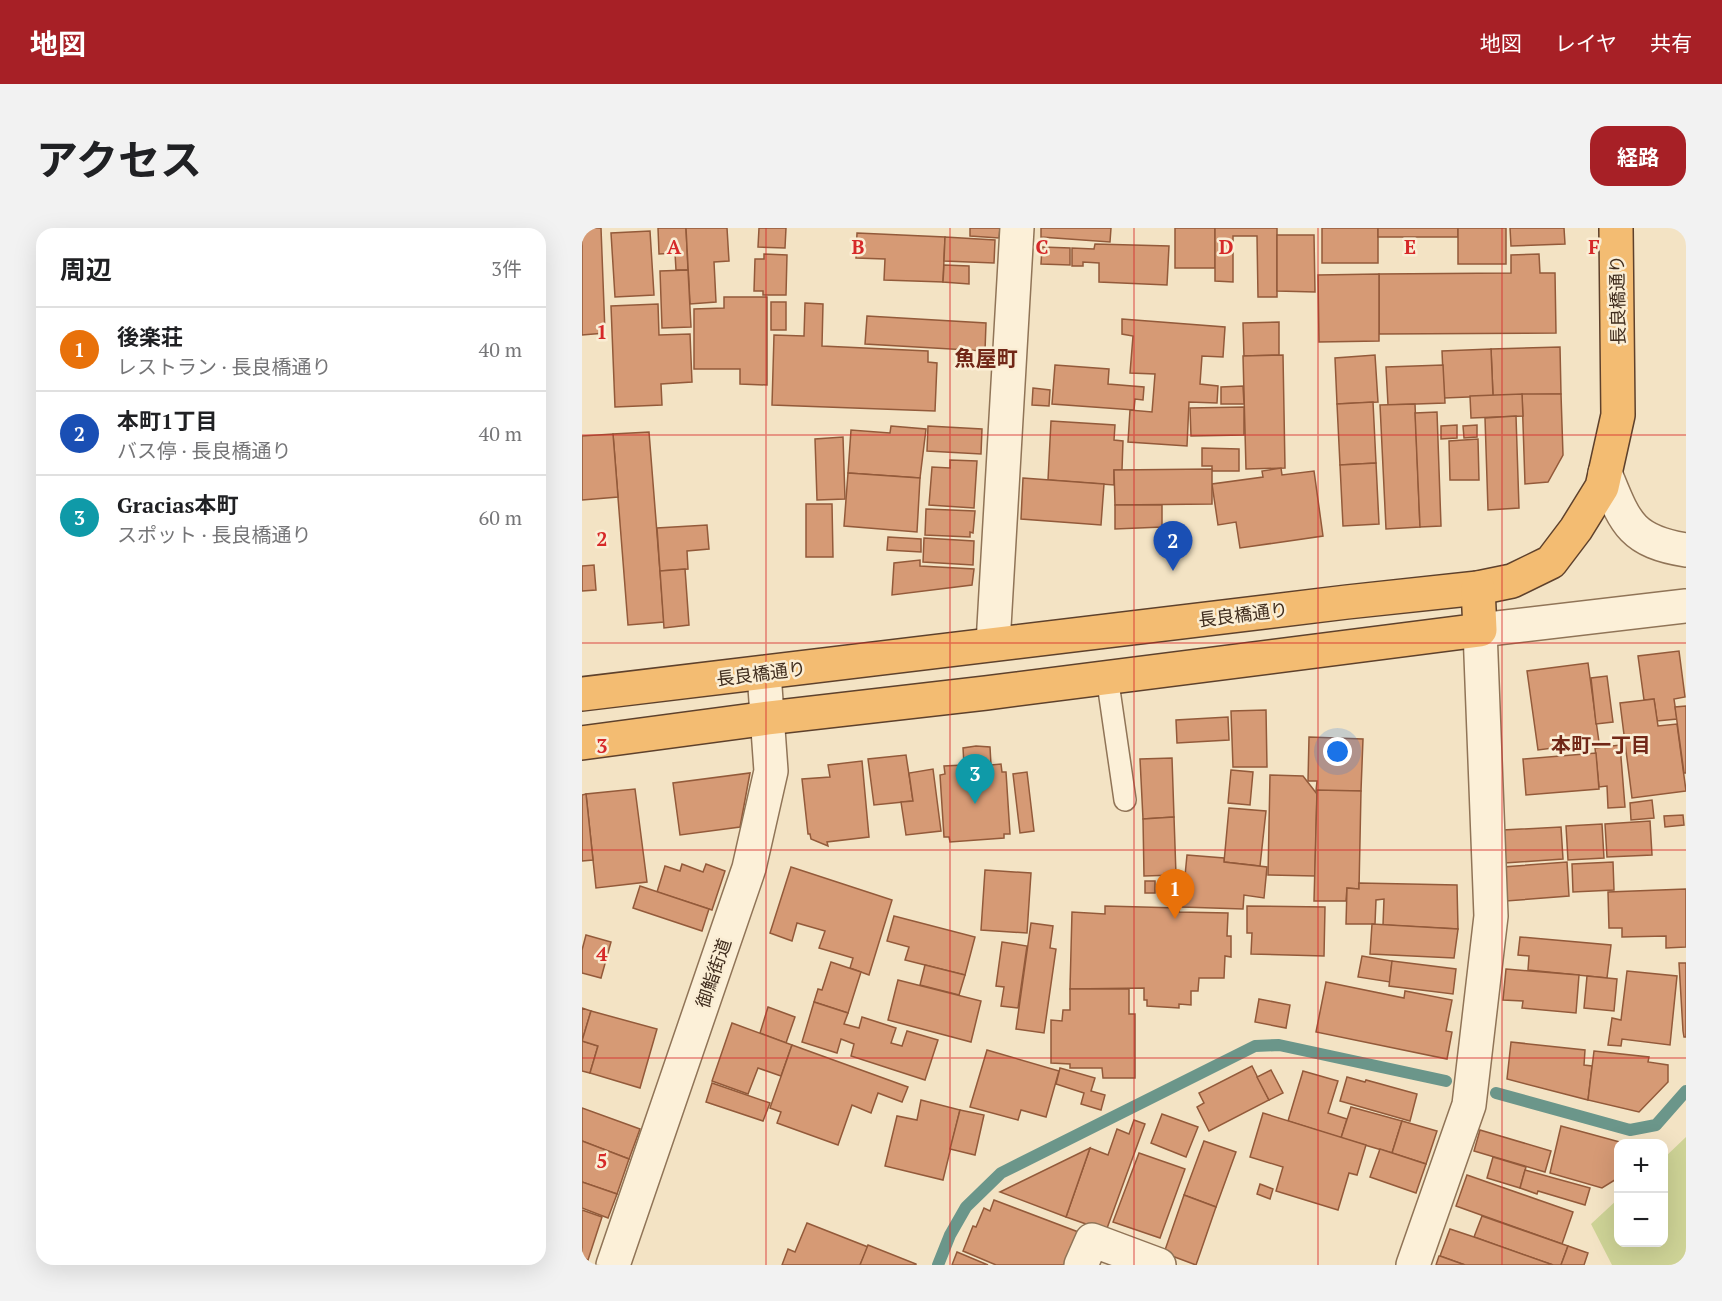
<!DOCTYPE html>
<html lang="ja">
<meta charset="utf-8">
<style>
:root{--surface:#fff;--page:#f2f2f2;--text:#202124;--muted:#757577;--line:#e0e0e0;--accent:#a72026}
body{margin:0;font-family:"PT Serif","Noto Sans JP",serif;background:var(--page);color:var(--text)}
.controls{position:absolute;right:18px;bottom:18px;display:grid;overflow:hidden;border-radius:12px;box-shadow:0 6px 24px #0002}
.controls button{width:54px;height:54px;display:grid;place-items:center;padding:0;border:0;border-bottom:2px solid var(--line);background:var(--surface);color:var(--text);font:30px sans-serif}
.you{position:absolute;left:756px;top:524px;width:21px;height:21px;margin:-15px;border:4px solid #fff;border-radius:50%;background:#1a73e8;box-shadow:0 0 0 9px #1a73e833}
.badge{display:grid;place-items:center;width:39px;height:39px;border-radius:50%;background:var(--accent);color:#fff;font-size:20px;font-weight:700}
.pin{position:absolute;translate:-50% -50px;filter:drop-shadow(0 2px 3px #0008)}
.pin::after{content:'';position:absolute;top:32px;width:21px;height:18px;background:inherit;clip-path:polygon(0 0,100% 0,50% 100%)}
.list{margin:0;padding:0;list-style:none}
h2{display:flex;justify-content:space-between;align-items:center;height:78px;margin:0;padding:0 24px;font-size:26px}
h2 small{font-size:20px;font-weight:400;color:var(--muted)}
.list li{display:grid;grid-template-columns:39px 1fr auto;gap:18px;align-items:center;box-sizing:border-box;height:84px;padding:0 24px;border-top:2px solid var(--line)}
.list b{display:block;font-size:22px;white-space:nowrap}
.list p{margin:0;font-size:20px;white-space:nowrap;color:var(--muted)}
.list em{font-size:20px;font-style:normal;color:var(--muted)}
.map{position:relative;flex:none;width:1104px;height:1037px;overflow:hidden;border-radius:18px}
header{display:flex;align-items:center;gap:36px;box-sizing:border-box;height:84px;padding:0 30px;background:var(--accent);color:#fff}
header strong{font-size:28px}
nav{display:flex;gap:33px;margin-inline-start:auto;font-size:21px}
.intro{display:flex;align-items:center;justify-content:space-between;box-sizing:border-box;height:144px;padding:0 36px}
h1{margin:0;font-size:42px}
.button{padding:15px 27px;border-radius:18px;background:var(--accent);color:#fff;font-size:21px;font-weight:700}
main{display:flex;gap:36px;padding:0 36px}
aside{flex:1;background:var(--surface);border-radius:18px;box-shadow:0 6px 24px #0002}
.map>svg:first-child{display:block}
.green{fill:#ced396}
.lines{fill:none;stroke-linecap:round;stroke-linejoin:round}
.stream{stroke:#6b968a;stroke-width:12}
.building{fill:#d69a75;stroke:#935a3a;stroke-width:1.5}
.service-casing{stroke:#907457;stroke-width:24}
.minor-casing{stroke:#907457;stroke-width:36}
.tertiary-casing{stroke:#907457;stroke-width:36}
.trunk-casing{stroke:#5e412c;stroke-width:36}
.service{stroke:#fcf0d8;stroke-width:21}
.minor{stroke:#fcf0d8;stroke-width:33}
.tertiary{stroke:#fcf0d8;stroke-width:33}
.trunk{stroke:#f3bc72;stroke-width:33}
.grid{fill:none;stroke:#d62828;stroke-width:1.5;stroke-opacity:0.55}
.labels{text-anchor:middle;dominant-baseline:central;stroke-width:5;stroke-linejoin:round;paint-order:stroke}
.street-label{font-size:18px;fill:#3f2c1d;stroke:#faedd4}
.neighbourhood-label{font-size:20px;font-weight:bold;fill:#712717;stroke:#faedd4}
.quarter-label{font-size:21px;font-weight:bold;fill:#712717;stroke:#faedd4}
.grid-label{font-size:20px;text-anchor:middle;font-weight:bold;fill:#d62828;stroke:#faedd4;stroke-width:5;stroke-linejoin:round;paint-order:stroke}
</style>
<header>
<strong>地図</strong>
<nav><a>地図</a><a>レイヤ</a><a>共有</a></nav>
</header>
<div class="intro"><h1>アクセス</h1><a class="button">経路</a></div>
<main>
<aside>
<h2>周辺<small>3件</small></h2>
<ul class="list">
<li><span class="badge" style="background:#e8710a">1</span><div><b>後楽荘</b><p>レストラン · 長良橋通り</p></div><em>40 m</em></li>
<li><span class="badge" style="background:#1a4fb4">2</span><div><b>本町1丁目</b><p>バス停 · 長良橋通り</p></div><em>40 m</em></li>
<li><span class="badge" style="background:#0f9aa8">3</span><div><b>Gracias本町</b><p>スポット · 長良橋通り</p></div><em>60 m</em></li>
</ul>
</aside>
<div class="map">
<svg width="1104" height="1037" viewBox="0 0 1104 1037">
<rect width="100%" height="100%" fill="#f3e3c4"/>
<polygon class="green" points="1104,909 1104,1037 1030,1037 1009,996 1036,971 1036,1014 1082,1014 1082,930"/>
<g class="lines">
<g class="stream">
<polyline points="914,865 1048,902 1074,897 1104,863"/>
<polyline points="356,1037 368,1007 384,979 419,945 673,818 697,817 864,853"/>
</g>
</g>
<g class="building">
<polygon points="0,0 19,0 23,105 0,107"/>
<polygon points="76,0 104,0 106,42 94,42 93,25 77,26"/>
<polygon points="104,0 145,0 147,33 132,34 134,74 108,76"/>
<polygon points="177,0 204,0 203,20 176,19"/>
<polygon points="388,0 418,0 417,10 388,8"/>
<polygon points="459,0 529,0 528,14 459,9"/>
<rect x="593" y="0" width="40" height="40"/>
<polygon points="633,0 695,0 695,69 676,69 675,8 651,8 651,54 633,53"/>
<rect x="740" y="0" width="56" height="35"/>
<rect x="796" y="0" width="80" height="9"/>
<rect x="876" y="0" width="48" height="36"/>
<polygon points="928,0 982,0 983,16 929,18"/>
<polygon points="68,3 72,67 33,69 29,5"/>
<polygon points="275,5 363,9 361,54 302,52 303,31 274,30"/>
<polygon points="695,7 732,7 733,64 695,63"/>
<polygon points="363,9 413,12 412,35 362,33"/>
<polygon points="513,16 587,18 585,57 517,54 517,35 501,34 501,38 490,38 490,20 512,21"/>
<polygon points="460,19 488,20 488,37 459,36"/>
<polygon points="182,26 205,27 204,67 181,67 181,63 172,63 173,31 182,31"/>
<polygon points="957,26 958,45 973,45 974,105 797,106 797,46 929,45 929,27"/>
<polygon points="362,37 387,38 387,56 361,54"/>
<polygon points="106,42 109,99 80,100 78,43"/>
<polygon points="797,46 797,113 737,114 736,47"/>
<polygon points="142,69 185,69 185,157 158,156 158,141 112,141 112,81 142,80"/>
<rect x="189" y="74" width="15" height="28"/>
<polygon points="223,75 241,76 240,118 346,123 346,134 355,135 353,183 190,177 192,107 222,108"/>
<polygon points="76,76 77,107 108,106 110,154 79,156 80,177 33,179 29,78"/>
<polygon points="285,88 404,95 403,123 283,116"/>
<polygon points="540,91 643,99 641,129 620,128 618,156 636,158 635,175 607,174 605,218 546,214 548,182 570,184 573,146 548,145 551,108 540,106"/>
<polygon points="697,94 697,127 662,128 661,95"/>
<polygon points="978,119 979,166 911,168 909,121"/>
<polygon points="909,121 911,168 862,170 860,123"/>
<polygon points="701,127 703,240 664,241 661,128"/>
<polygon points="793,127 796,174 755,176 753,130"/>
<polygon points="473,137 527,141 526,156 562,159 561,172 553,171 552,182 470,176"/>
<polygon points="861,137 863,175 806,177 804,139"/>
<polygon points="661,158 662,176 639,176 639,159"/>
<polygon points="451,160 468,162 467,178 450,177"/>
<polygon points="940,166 979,166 981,227 966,254 943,256"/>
<polygon points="940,166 941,188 889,190 888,168"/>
<polygon points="791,174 794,235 758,237 755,176"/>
<polygon points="833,176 838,299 804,301 798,177"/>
<polygon points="662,179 662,207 609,208 608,180"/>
<polygon points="855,184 859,298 838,299 833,185"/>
<polygon points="934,188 937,280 906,282 903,190"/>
<polygon points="469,193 533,197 532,212 541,213 540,242 532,242 532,257 466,252"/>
<polygon points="875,197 875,210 859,211 859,198"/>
<polygon points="895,197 895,209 882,210 881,198"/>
<polygon points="309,198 344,201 338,250 266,245 269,202 308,205"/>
<polygon points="346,198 400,201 399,226 345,223"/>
<polygon points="67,204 82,394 46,397 31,206"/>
<polygon points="31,206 36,269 0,272 0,208"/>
<polygon points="261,209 263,271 235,272 233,211"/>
<polygon points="896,211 897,252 868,252 867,213"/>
<polygon points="620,220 657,221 657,243 630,243 630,238 620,238"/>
<polygon points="368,232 395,233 392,280 347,277 350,239 368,240"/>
<polygon points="794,235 797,296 761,298 758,237"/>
<polygon points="699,240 700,247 732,243 741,308 658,320 654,294 636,297 630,256 681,249 680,243"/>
<polygon points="630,241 630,276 533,277 532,242"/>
<polygon points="266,245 338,250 335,304 262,298"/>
<polygon points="441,250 522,256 519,297 439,291"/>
<polygon points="224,276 250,276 251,329 224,329"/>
<polygon points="533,277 580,277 580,299 533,301"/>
<polygon points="344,281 393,283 391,305 388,304 388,309 343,307"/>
<polygon points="125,297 127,321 105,323 106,341 78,343 75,300"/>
<polygon points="306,309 339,311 339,324 305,322"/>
<polygon points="342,310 392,313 391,337 341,334"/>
<polygon points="338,332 338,338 392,341 390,357 310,367 312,335"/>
<polygon points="12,337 14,362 0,363 0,338"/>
<polygon points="103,341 107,397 82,400 78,343"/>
<polygon points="1097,423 1103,469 1092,471 1095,491 1075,493 1072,471 1062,472 1056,428"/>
<polygon points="1006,435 1017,514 956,522 945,443"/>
<polygon points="1025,448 1031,494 1014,496 1009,450"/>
<polygon points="1072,471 1076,498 1095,496 1104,563 1050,570 1038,475"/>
<polygon points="1104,478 1104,545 1102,545 1093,479"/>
<polygon points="684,482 685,539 651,539 649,483"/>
<polygon points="646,489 647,512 595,515 594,492"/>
<polygon points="727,509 781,511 779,563 734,563 735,553 726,553"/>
<polygon points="1038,517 1043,579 1026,580 1025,558 1017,559 1013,520"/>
<polygon points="394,518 408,519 409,537 419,536 420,544 424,544 428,606 422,606 422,610 368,614 367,609 362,609 358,547 363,546 362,538 382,537 381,520"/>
<polygon points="1014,525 1017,561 944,567 941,531"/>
<polygon points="324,527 331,573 292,577 286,531"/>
<polygon points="590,530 592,589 561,591 558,531"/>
<polygon points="280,533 287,609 245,614 246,618 229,611 228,606 226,606 220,551 248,549 246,537"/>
<polygon points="351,541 359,603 324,607 319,574 331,573 327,545"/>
<polygon points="649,542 671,544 668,577 646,575"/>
<polygon points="445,544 452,603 438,605 431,546"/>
<polygon points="168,545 158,599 98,607 91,555"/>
<polygon points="688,547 721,548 735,566 733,648 686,647"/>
<polygon points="53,561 65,654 14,660 4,566"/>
<polygon points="735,562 779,563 777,661 765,660 764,673 732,673"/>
<polygon points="4,566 11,632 0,633 0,567"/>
<polygon points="1070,572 1072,590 1049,592 1048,575"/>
<polygon points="647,580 684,583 678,638 642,634"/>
<polygon points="1101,587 1102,597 1083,599 1082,588"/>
<polygon points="592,589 594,647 562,648 561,591"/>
<polygon points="1068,593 1070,627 1025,629 1023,596"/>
<polygon points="1020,596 1022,630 986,632 984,598"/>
<polygon points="979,599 981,631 923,635 921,602"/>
<polygon points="605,627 642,630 642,634 685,639 682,670 662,667 661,681 600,679"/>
<polygon points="985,634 987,668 924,673 921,639"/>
<polygon points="1031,634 1032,662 991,664 990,636"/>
<polygon points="100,636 121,644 124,636 143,643 130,682 75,664 83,638 98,643"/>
<polygon points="209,639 310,672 287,747 268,740 271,730 237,720 243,703 215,695 210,713 188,705"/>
<polygon points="403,642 449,645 445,705 399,702"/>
<rect x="563" y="653" width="10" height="12"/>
<polygon points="777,655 875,657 876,701 801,697 802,671 794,672 793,696 764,696 765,660 777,661"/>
<polygon points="58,658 127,681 120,703 51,680"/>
<polygon points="1104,661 1104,719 1084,720 1084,708 1040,709 1040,700 1027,700 1026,664"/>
<polygon points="523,678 597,680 597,684 646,685 645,708 649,708 649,729 643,728 642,750 617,750 616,763 609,763 609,777 597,776 597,780 565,778 565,772 562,772 562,760 488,761 490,684 523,686"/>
<polygon points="665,678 743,679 742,728 669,726 670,705 665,705"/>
<polygon points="312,688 393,709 383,747 323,732 327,719 305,713"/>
<polygon points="449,695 471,698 468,720 474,721 462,805 434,801"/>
<polygon points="790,696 876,701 872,730 788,726"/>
<polygon points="4,707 29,714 19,750 0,745 0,722"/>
<polygon points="938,709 1029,717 1025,750 946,742 947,728 936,727"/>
<polygon points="420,714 445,718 436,780 419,778 422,759 414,758"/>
<polygon points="780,728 810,733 808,754 776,749"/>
<polygon points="810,733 874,741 871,766 807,758"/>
<polygon points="249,734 279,744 266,785 232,774 236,761 240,762"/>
<polygon points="1097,735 1104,735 1104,809 1102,809 1101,803"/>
<polygon points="343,737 383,747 377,767 338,757"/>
<polygon points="924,741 997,747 994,785 940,780 941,773 921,772"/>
<polygon points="1045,743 1095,748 1088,817 1040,811 1039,818 1026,817 1030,790 1039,792"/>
<polygon points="1005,748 1035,751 1032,783 1002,780"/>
<polygon points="316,752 399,773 389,814 306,792"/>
<polygon points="744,754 822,770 823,763 870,772 864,803 870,804 865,831 734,804"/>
<polygon points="488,761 547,761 547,786 553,786 553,850 521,850 520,840 488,840 488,836 469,835 469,792 480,793 481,782 488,782"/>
<polygon points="677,771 708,777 704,800 673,794"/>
<polygon points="232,774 266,785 262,796 277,800 280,789 314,800 309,815 320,818 325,803 356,812 343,852 269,828 272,816 259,811 255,825 220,814"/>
<polygon points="186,779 213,789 204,815 178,805"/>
<polygon points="0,780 9,783 0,813 16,818 8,845 0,843"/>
<polygon points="9,783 75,801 58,860 8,845 16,818 0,813"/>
<polygon points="150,795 210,817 199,848 176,840 166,866 130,853"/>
<polygon points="929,814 1003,822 1002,837 1010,838 1006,872 925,851"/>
<polygon points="210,817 326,859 320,874 296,865 289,885 270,877 256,917 195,895 199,884 188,880"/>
<polygon points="405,822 477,843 464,889 439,882 436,892 388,879"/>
<polygon points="1012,823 1067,829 1066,834 1086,837 1086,854 1057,884 1006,872"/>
<polygon points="670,838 687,872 627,903 615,879 622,875 617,865"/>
<polygon points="478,840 513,850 509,863 523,867 519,882 499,876 502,865 474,856"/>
<polygon points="689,842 701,865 687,872 675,849"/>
<polygon points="721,843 756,853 746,885 765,891 759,910 706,893"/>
<polygon points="765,849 783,854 784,852 835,866 828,893 758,873"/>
<polygon points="130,855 188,875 181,893 124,874"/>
<polygon points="339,872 378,882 361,952 303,938 315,888 335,892"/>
<polygon points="769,879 820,893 810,925 759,910"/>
<polygon points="0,880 58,901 47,931 0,913"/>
<polygon points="378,882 402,887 393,927 368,921"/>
<polygon points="681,885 784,917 775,947 767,945 756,982 694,963 701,939 668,929"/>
<polygon points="580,886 616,899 604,929 569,915"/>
<polygon points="552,892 563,896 524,1003 484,989 508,920 526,927 535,901 547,906"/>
<polygon points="820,893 855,903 844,936 810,925"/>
<polygon points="979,898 1045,916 1036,916 1036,950 1020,960 968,945"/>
<polygon points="898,902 969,923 963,944 892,923"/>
<polygon points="0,913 47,931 35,966 0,954"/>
<polygon points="622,913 654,924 634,979 602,967"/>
<polygon points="508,920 484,989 418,964"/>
<polygon points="798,921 844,936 834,965 788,949"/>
<polygon points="557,925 603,941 578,1010 531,994"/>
<polygon points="911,929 944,939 938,960 905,950"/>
<polygon points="943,942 1008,960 1003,977 956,963 955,966 938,960"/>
<polygon points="885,947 991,984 980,1016 874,978"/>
<polygon points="0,954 35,966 26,990 0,980"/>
<polygon points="678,956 691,961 688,971 675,966"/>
<polygon points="602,967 634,979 614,1037 582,1025"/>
<polygon points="412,972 499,1005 485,1037 414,1037 381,1023 391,998 394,999 402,980 408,983"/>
<polygon points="0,982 20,989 6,1032 0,1030"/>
<polygon points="900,988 986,1018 979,1037 971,1037 892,1009"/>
<polygon points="225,995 286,1019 278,1037 200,1037 206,1021 213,1024"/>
<polygon points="868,1001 892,1009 971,1037 883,1037 858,1028"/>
<polygon points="286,1017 334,1036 334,1037 278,1037"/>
<polygon points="986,1018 1006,1025 1002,1037 979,1037"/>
<polygon points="375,1024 406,1037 370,1037"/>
<polygon points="857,1028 858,1028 883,1037 854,1037"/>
</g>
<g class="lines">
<defs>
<polyline id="service" points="525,448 543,572"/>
<g id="minor">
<path d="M1023 245C1043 294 1048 313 1104 322"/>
<polyline points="411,416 435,0"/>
<polyline points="31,1037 167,640 189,543 182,445"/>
<polyline points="499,1037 510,1012 577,1037"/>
<polyline points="831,1037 887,877 909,688 898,402"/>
</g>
<polyline id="tertiary" points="898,402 1104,378"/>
<g id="trunk">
<polyline points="0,466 765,374 896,360 930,353 969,334 994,301 1020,259 1036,187 1034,0"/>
<polyline points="0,515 186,490 404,465 898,402 896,360"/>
</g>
</defs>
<use href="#service" class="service-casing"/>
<use href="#minor" class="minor-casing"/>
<use href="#tertiary" class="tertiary-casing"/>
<use href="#trunk" class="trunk-casing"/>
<use href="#service" class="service"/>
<use href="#minor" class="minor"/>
<use href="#tertiary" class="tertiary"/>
<use href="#trunk" class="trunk"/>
</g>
<path class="grid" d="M184 0V1037M368 0V1037M552 0V1037M736 0V1037M920 0V1037M0 207H1104M0 415H1104M0 622H1104M0 830H1104"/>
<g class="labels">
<g class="street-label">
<text transform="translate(1035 72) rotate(-91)">長良橋通り</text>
<text transform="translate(661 386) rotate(-7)">長良橋通り</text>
<text transform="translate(179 445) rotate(-7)">長良橋通り</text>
<text transform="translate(131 745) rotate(-71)">御鮨街道</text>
</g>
<g class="neighbourhood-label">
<text x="1019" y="516">本町一丁目</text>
</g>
<g class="quarter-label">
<text x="404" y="130">魚屋町</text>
</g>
</g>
<g class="grid-label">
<text x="92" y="26">A</text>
<text x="276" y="26">B</text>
<text x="460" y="26">C</text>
<text x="644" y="26">D</text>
<text x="828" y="26">E</text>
<text x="1012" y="26">F</text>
<text x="20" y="111">1</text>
<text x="20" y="318">2</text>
<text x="20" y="525">3</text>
<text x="20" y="733">4</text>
<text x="20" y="940">5</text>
</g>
</svg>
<div class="controls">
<button>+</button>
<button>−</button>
</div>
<div class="you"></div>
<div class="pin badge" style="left:593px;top:691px;background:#e8710a">1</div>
<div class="pin badge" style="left:591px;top:343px;background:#1a4fb4">2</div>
<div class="pin badge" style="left:393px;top:576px;background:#0f9aa8">3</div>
</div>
</main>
